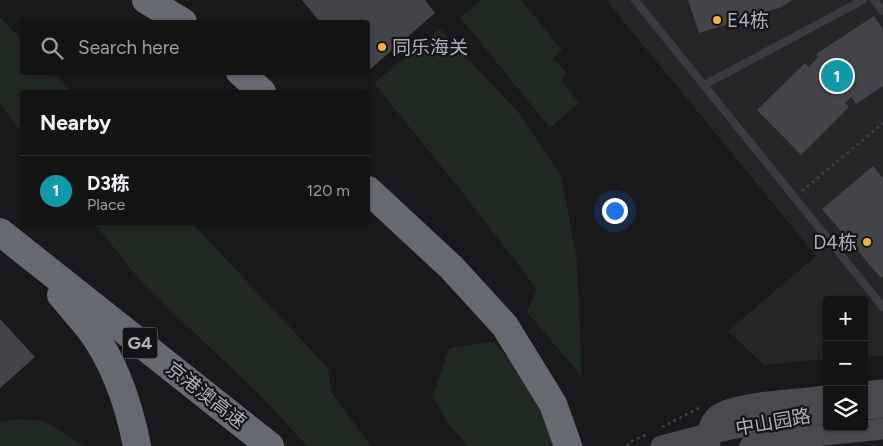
<!DOCTYPE html>
<meta charset="utf-8">
<style>
:root{--surface:#141415;--page:#1d1d1e;--text:#f1f3f6;--muted:#9d9ea0;--line:#333334;--accent:#f2b23b}
body{margin:0;font-family:Figtree,"Noto Sans SC",sans-serif;background:var(--page);color:var(--text)}
.controls{position:absolute;right:15px;bottom:15px;display:grid;overflow:hidden;border-radius:5px;box-shadow:0 1px 4px #0004}
.controls button{width:45px;height:45px;display:grid;place-items:center;padding:0;border:0;border-bottom:1px solid var(--line);background:var(--surface);color:var(--text);font:25px sans-serif}
.you{position:absolute;left:614px;top:210px;width:18px;height:18px;margin:-12px;border:4px solid #fff;border-radius:50%;background:#1a73e8;box-shadow:0 0 0 8px #1a73e833}
.badge{display:grid;place-items:center;width:32px;height:32px;border-radius:50%;background:var(--accent);color:#fff;font-size:16px;font-weight:700}
.pin{position:absolute;translate:-50% -50%;border:2px solid #fff;box-shadow:0 1px 5px #0006}
.list{margin:0;padding:0;list-style:none}
h2{display:flex;justify-content:space-between;align-items:center;height:65px;margin:0;padding:0 20px;font-size:21px}
h2 small{font-size:16px;font-weight:400;color:var(--muted)}
.list li{display:grid;grid-template-columns:32px 1fr auto;gap:15px;align-items:center;box-sizing:border-box;height:70px;padding:0 20px;border-top:1px solid var(--line)}
.list b{display:block;font-size:19px;white-space:nowrap}
.list p{margin:0;font-size:16px;white-space:nowrap;color:var(--muted)}
.list em{font-size:16px;font-style:normal;color:var(--muted)}
.icon{flex:none;width:28px;height:28px;fill:none;stroke:currentColor;stroke-width:2;stroke-linecap:round;stroke-linejoin:round}
.map{position:relative;flex:none;width:883px;height:446px;overflow:hidden}
.search{position:absolute;background:var(--surface);box-shadow:0 1px 4px #0004;left:20px;top:20px;width:350px;height:55px;display:flex;align-items:center;gap:12px;box-sizing:border-box;padding:0 18px;border-radius:5px;color:var(--muted);font-size:19px}
.panel{position:absolute;background:var(--surface);box-shadow:0 1px 4px #0004;left:20px;top:90px;width:350px;height:135px;border-radius:5px}
.map>svg:first-child{display:block}
.built{fill:#262629}
.green{fill:#212a22}
.building{fill:#444549}
.lines{fill:none;stroke-linecap:round;stroke-linejoin:round}
.path{stroke:#414348;stroke-width:2.5;stroke-dasharray:2.5 4;stroke-linecap:butt}
.lane{stroke:#3b3c41;stroke-width:8}
.secondary{stroke:#494b51;stroke-width:21}
.highway{stroke:#676a72;stroke-width:28}
.secondary-bridge{stroke:#494b51;stroke-width:21}
.poi-dot{fill:#f2b23b;stroke:#151517;stroke-width:2}
.labels{text-anchor:middle;dominant-baseline:central;stroke-width:4.5;stroke-linejoin:round;paint-order:stroke}
.shield{fill:#151517;stroke:#7f828a;stroke-width:1}
.shield-label{font-size:18px;font-weight:bold;fill:#acb1bb}
.poi-label{font-size:19px;fill:#acb1bb;stroke:#151517;text-anchor:start}
.street-label{font-size:19px;fill:#acb1bb;stroke:#151517}
</style>
<div class="map">
<svg width="883" height="446" viewBox="0 0 883 446">
<rect width="100%" height="100%" fill="#1a1a1c"/>
<polygon class="built" points="606,0 883,0 883,356 864,357 864,300 827,300 827,359 764,365 728,331 816,256"/>
<g class="green">
<polygon points="482,0 521,0 562,50 553,59 566,72 562,81 579,103 550,128 460,17"/>
<polygon points="0,17 22,41 22,72 52,73 71,92 22,92 22,133 0,104"/>
<polygon points="440,29 518,112 561,175 577,261 582,377 527,312 537,289 462,192 374,83"/>
<polygon points="94,223 192,223 328,368 331,392 371,446 307,446 260,395 144,285"/>
<polygon points="494,342 513,364 545,415 556,446 468,446 450,426 433,397 449,348"/>
<polygon points="15,419 44,421 85,446 0,446 0,422"/>
</g>
<g class="building">
<polygon points="302,0 425,0 435,13 368,71 368,22 320,22"/>
<polygon points="688,0 793,0 779,8 699,33"/>
<polygon points="874,16 883,29 883,86 856,104 851,97 845,103 849,107 801,155 757,110 805,63 809,67 818,57 816,54"/>
<polygon points="873,166 883,178 883,276 881,278 822,209"/>
<polygon points="0,319 35,357 0,388"/>
</g>
<g class="lines">
<g class="path">
<polyline points="802,191 883,123"/>
<polyline points="662,427 699,408"/>
<polyline points="628,446 629,442 648,434"/>
</g>
<g class="lane">
<polyline points="635,0 883,307"/>
<polyline points="874,0 883,11"/>
<polyline points="704,85 863,0"/>
</g>
<g class="secondary">
<polyline points="864,392 883,390"/>
<polyline points="864,409 883,408"/>
<path d="M710 446C707 434 708 422 719 414 736 402 803 399 827 396"/>
<polyline points="750,446 815,436 883,429"/>
</g>
<g class="highway">
<polyline points="146,0 183,22"/>
<polyline points="240,72 262,92"/>
<polyline points="368,190 452,268 505,326 553,404 568,446"/>
<polyline points="0,232 270,446"/>
<path d="M61 295C70 306 80 317 89 328 114 361 129 405 137 446"/>
</g>
<path class="secondary-bridge" d="M661 446C715 431 771 420 827 413"/>
</g>
<g class="poi-dot">
<circle cx="717" cy="20" r="5"/>
<circle cx="382" cy="47" r="5"/>
<circle cx="867" cy="242" r="5"/>
</g>
<g class="labels">
<rect class="shield" x="122.5" y="327.5" width="35" height="31" rx="4"/>
<g class="shield-label">
<text x="140" y="343">G4</text>
</g>
<g class="poi-label">
<text x="727" y="20">E4栋</text>
<text x="392" y="47">同乐海关</text>
<text x="857" y="242" text-anchor="end">D4栋</text>
</g>
<g class="street-label">
<text transform="translate(206 395) rotate(38)">京港澳高速</text>
<text transform="translate(773 422) rotate(-10)">中山园路</text>
</g>
</g>
</svg>
<div class="controls">
<button>+</button>
<button>−</button>
<button><svg class="icon" aria-label="layers" viewBox="0 0 24 24"><path d="M12 4l9 5-9 5-9-5zM3 14l9 5 9-5"/></svg></button>
</div>
<div class="you"></div>
<div class="pin badge" style="left:837px;top:76px;background:#0f9aa8">1</div>
<div class="search"><svg class="icon" aria-label="search" viewBox="0 0 24 24"><circle cx="10" cy="10" r="6"/><path d="M15 15l6 6"/></svg>Search here</div>
<section class="panel">
<h2>Nearby<small></small></h2>
<ul class="list">
<li><span class="badge" style="background:#0f9aa8">1</span><div><b>D3栋</b><p>Place</p></div><em>120 m</em></li>
</ul>
</section>
</div>
